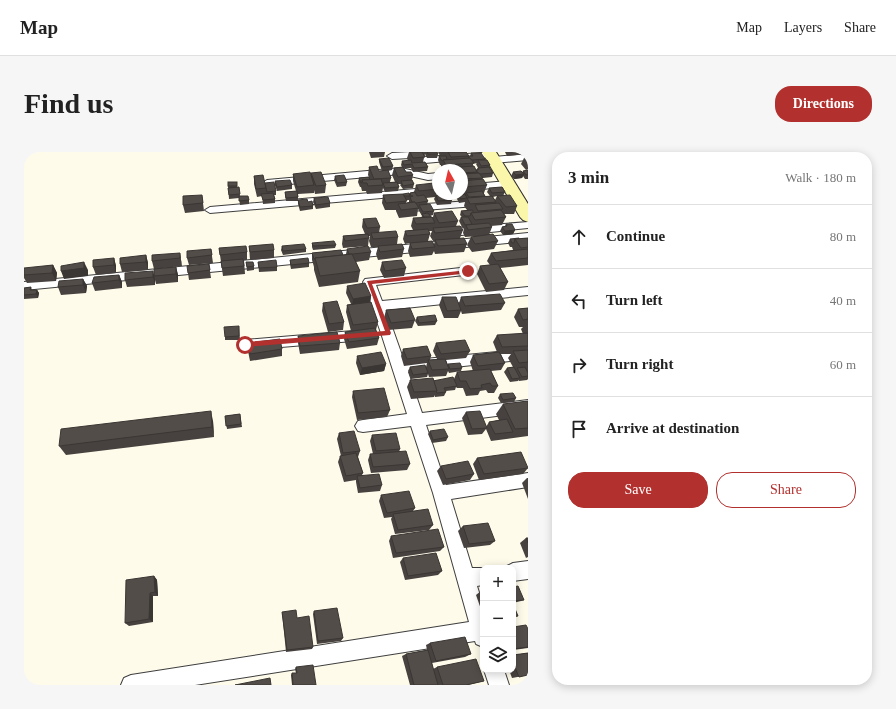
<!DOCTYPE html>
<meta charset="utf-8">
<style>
:root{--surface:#fff;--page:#f6f6f6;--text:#222;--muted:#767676;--line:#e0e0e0;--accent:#b2302d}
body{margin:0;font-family:"Times New Roman",serif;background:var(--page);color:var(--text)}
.controls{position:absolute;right:12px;bottom:12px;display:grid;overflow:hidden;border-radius:8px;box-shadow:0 2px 10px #0003}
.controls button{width:36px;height:36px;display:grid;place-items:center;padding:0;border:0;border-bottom:1px solid var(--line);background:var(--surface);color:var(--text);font:20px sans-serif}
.compass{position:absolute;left:408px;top:12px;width:36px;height:36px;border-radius:50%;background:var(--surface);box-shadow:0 2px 10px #0003;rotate:352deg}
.stop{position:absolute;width:12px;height:12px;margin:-9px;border:3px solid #b2302d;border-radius:50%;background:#fff}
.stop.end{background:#b2302d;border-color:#fff;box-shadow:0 1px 4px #0008}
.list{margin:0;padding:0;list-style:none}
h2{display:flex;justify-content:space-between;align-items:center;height:52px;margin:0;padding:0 16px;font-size:17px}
h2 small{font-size:13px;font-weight:400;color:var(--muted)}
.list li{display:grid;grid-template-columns:26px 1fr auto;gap:12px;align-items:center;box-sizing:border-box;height:64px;padding:0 16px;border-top:1px solid var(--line)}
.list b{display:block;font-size:15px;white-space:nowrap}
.list em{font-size:13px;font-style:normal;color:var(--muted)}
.actions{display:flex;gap:8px;padding:12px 16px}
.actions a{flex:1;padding:9px 0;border:1px solid var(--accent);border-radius:16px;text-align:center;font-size:14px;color:var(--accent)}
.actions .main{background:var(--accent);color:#fff}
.icon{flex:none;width:22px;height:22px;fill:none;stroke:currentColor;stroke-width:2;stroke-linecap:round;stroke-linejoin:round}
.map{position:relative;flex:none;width:504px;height:533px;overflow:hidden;border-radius:16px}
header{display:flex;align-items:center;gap:24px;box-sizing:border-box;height:56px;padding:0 20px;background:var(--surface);border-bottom:1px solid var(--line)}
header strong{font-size:19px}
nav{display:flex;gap:22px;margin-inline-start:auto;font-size:14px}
.intro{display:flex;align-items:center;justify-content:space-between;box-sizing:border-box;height:96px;padding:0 24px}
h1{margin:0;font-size:28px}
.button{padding:10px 18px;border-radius:16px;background:var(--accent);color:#fff;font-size:14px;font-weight:700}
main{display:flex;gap:24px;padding:0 24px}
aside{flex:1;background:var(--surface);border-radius:16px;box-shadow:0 2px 10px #0003}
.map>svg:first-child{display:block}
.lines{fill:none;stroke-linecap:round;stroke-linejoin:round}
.minor-casing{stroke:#3e3e3e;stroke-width:2}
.secondary-casing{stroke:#2d2d2d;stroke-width:2}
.minor{fill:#fff;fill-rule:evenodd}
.secondary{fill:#faf6aa;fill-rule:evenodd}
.wall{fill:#47423f;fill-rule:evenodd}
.shaded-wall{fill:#3a3633}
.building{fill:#534d49;stroke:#3a3633}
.route{fill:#b2302d}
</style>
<header>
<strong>Map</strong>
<nav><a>Map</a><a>Layers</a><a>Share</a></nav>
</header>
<div class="intro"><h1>Find us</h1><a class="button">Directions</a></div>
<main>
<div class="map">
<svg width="504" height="533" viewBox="0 0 504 533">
<rect width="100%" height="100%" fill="#fefbeb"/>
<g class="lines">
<defs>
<g id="minor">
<polygon points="387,0 402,5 470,0 472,2 467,5 401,11 386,6 368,7 363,4 368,1"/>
<polygon points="504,2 504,8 470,11 465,8 470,5"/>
<polygon points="377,16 404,22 414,21 414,27 404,28 377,22 243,34 238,31 243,28"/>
<polygon points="484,29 488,30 489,32 488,34 438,39 438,33"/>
<polygon points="414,35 414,41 186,61 181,58 186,55"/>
<polygon points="461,48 465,49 466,51 465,53 387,59 382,56 387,53"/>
<polygon points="504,70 504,76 418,85 414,84 412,81 414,78 418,77"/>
<polygon points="504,81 504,89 0,138 0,130"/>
<polygon points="445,115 449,116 451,119 449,122 352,133 358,149 504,135 504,143 362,158 380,209 504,197 504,207 384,220 398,261 504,248 504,260 402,273 422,333 504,321 504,335 427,347 448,416 462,416 459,416 459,433 453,434 459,453 459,495 452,492 451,489 171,533 97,533 100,526 107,523 445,470 409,341 387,274 339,280 334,279 331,274 334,269 339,268 383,262 357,181 339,130 341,127"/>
<polygon points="341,178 346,179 348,183 346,187 341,188 221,198 216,197 214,193 216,189 221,188"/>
<polygon points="504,409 504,427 489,429 489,416 482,416 483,414 489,411"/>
<polygon points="460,518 480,518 485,533 465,533"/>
</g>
<polygon id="secondary" points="458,0 472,0 504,52 504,70 499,68 496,65"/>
</defs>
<use href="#minor" class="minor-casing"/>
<use href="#secondary" class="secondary-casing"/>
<use href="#minor" class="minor"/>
<use href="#secondary" class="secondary"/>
</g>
<g class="wall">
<polygon points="345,0 361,0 360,5 347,6"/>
<polygon points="385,0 413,0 414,2 413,6 403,6 401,2 399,10 404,15 403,19 389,20 387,16 380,16 382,20 389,23 388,28 390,32 389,36 379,37 376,33 377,32 374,32 375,35 374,39 361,40 359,36 358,41 343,42 342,39 338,39 337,35 336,35 334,30 335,26 345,25 344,23 345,15 355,19 358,19 355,10 355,7 369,14 368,18 364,19 367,26 366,30 371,30 368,23 370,16 378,15 377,13 378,9 384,9 383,6"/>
<path d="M414 0H442L445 4H446L447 1 461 7V8L466 13V16L469 21 468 25 459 26 458 27 463 33 460 41H459L461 44H466L463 40 465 36 481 40 479 44 493 54 490 62H480L482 65 478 73 467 74 468 75 465 83 474 89 470 97 448 100 443 93 447 85 455 84 441 85 439 81 440 76 439 77 435 69 437 65H438L436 63 437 59 443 58 440 54 441 50 435 51 433 47 434 43 438 42V18H418L417 15V13H416L414 8 415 4H416ZM453 11 452 12 454 16 452 18 449 14V12ZM473 44 471 48 469 45Z"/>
<polygon points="481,0 504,0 504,2 483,4"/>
<polygon points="501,4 504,4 504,17 502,18 497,12"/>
<polygon points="504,18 504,27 501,27 499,24 498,26 490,27 487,24 489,20 498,21 499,19"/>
<polygon points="287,21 302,33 301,41 291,42 290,38 290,41 274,42 274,49 262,49 261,44 261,40 272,39 269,29 269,22 287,23"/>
<polygon points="230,24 241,32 252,39 252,43 250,43 251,47 251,51 239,52 238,44 233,45 230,32"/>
<polygon points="311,24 323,30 322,34 313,35 310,28"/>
<polygon points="413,26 414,26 414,33 412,30"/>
<polygon points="251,29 268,33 268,37 253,39 251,33"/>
<polygon points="213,30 213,35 215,35 216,44 225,48 225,52 216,53 215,46 205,47 204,34"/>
<path d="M392 33 414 37 412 43 428 48 427 52 413 53 410 47 411 45 402 46 404 49 403 52 410 59 409 63 406 64 407 65H409L410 61 434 69 432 74 439 78 436 86 443 92 440 100 411 102 410 99 408 103 386 105 384 99 386 91 381 92 379 87 381 79 389 78 387 74 389 66H397L398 64 394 57 393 64 375 66 372 59V58H361L358 51 359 43 385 42 386 41 390 40ZM382 48H385V50L382 51ZM405 79H408L406 84 409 89H411L410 92 404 89 406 82Z"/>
<polygon points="178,43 180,59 161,61 159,53"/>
<polygon points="290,46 306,51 306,55 292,57 289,50"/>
<polygon points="274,48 284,50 289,54 289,57 276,59 274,52"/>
<polygon points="339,67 356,75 355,81 374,85 373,92 380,97 378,105 354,108 352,102 354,95 347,95 345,89 346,84 344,84 345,86 344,94 319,96 318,92 319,84 341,82 338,75"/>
<polygon points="482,72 491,78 489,82 479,83 476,79 478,75 481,74"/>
<polygon points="498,86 504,86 504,113 476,116 484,130 480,138 462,140 453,122 456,114 466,113 463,109 467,101 489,98 488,95 486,95 484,91 486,87 498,87"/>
<polygon points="288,91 312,93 311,96 289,98 288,95"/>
<polygon points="225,94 250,98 250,106 226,108"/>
<polygon points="258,94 282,97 282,100 259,103 257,98"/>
<polygon points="195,96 223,100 223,108 220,108 221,122 199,124"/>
<polygon points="187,97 189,111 165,113 163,106"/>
<polygon points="323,97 347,100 345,108 332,110 336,119 334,130 295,135 290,118 290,115 288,108 288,101 319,103 322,102"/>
<polygon points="156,101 157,108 158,114 130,117 128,109"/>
<polygon points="122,103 124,111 124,118 98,120 96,112"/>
<polygon points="90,106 92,114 92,121 72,123 69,115"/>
<polygon points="266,108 285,111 285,115 267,117 266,112"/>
<polygon points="222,110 230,114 230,118 223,119"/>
<polygon points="234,110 253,115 253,119 235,120"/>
<polygon points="358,110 382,116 380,124 360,126 356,118"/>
<polygon points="185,112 187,126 165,128 164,121"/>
<polygon points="29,113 33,121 32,129 3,131 0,126 0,117"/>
<polygon points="152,115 154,123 154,130 132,132 131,128 131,133 103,135 101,128 130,122"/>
<polygon points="95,123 98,130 98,136 71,139 68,131"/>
<polygon points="59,127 63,134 62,141 37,143 34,135"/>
<polygon points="323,134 347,144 346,151 354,170 352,178 355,186 353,193 323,197 320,187 321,180 327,179 322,160 323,153 327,152 322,141"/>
<polygon points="7,135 8,138 13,138 15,141 14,146 0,147 0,136"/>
<polygon points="418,145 435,151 437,145 481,151 477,158 438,162 437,159 434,166 420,166 415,153"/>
<polygon points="299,151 320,170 319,178 304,180 298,159"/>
<polygon points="504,156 504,227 503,228 495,229 495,228 494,229 486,230 480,220 483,216 489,215 484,206 487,202 477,202 481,211 477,218 467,219 474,234 470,241 464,241 462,238 456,239 454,243 442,244 439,236 433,236 432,235 431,238 422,239 422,240 420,244 411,245 411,243 410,245 387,247 383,235 386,228 409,229 430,227 433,220 449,219 446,210 449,203 473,200 469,190 473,183 499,182 497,177 499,175 495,175 490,165 494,157"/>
<polygon points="362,158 391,168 388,176 364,178 360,166"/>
<polygon points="393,165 413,169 411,173 394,174 391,169"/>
<polygon points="215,174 216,188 201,188 201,185"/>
<polygon points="274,184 316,191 315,198 276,202 274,191"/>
<polygon points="224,191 258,197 258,204 226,209 224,199"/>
<polygon points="412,191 446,199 442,206 422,208 424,213 424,212 438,216 437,219 425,221 424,219 422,224 405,225 404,222 403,225 387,227 384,219 386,215 402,215 403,211 380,214 377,204 379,197 407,204 406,208 413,207 409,199"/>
<polygon points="333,204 362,212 360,219 336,223 332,211"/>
<polygon points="329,239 366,258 363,265 333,268 328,245"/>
<polygon points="476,242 492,246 490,250 477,251 474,246"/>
<polygon points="504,249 504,284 467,289 462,277 458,282 444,283 438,266 442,260 462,275 465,270 475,268 472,262 479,252"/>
<polygon points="216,262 218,275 203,277 201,264"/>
<polygon points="189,269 190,285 42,303 35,294"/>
<polygon points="406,279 424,285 422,289 408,291 404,282"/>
<polygon points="315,281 336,299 334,305 339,321 338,323 358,333 356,339 334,341 332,330 332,328 320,330 314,310 316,304 317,304 313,287"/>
<polygon points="348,283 376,297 375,300 386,312 383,318 347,321 344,308 346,302 349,302 346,289"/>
<polygon points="453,306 504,316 499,322 455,328 449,312"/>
<polygon points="417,314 450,322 446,328 419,333 413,319"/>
<polygon points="503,326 504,326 504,347 498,331"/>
<polygon points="357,343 391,356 389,359 409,373 405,378 371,382 367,367 368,365 360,366 355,349"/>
<polygon points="439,374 471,389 466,393 440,396 434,379"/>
<polygon points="367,384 420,395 416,399 369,406 365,389"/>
<polygon points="502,386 504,386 504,405 502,406 496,391"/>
<polygon points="379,406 418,419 414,423 381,428 376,410"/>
<polygon points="130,424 133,428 134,444 129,444 129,470 105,474 101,471"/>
<polygon points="489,435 500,448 497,449 489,451"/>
<polygon points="457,439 459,439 459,463 452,443"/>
<polygon points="290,459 319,486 317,489 293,492 289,462"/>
<polygon points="258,460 289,495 288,497 262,500"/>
<polygon points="489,475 504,477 504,496 489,498"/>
<polygon points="406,491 447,502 441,505 408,511 409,517 413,515 460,529 444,533 386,533 378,504 382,502 403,498 402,493"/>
<polygon points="504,501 504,523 488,526 485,518 489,518 489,503"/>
<polygon points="272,515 292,533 268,533 267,523 268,521 272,521 271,517"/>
</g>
<g class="shaded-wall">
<polygon points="500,22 498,26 490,27 492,23"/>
<polygon points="491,78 489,82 479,83 481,79"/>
<polygon points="156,101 157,108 158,114 156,106"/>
<polygon points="122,103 124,111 124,118 122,110"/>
<polygon points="90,106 92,114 92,121 90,113"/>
<polygon points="60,110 64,118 64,124 40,127 37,119"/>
<polygon points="29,113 33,121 32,129 28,121"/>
<polygon points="152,115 154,123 154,130 152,122"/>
<polygon points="129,119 131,128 131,133 129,125"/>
<polygon points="95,123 98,130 98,136 95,128"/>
<polygon points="59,127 63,134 62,141 59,133"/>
<polygon points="13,138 15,141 14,146 12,142"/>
<polygon points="347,144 346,152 328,155 329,147"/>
<polygon points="362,212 360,219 336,223 338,216"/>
<polygon points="187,259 189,269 190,285 188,275"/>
<polygon points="130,424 133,428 134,444 131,440"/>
<polygon points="126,441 129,444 129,470 125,467"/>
</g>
<g class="building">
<polygon points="386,0 398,0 401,5 389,6"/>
<polygon points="403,0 413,0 414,2 404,2"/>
<polygon points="424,0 442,0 445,4 427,5"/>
<polygon points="447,1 457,1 461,7 448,8 446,6 445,6 444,4 449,4"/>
<polygon points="415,4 422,4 423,7 419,8 419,9 418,9"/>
<polygon points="501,4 504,4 504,8"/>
<polygon points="365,6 369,14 359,15 355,7"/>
<polygon points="446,6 450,11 422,13 419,8"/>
<polygon points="387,8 388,11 401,10 404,15 390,16 388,12 380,13 378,9"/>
<polygon points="454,8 463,8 466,13 457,14"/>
<polygon points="353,14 355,19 364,18 367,26 350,27 345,15"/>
<polygon points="450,14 453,20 438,21 438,18 425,18 424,16"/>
<polygon points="379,15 382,20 387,20 389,23 374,25 370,16"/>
<polygon points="465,15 469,21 456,22 455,21 454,21 452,18 454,18 454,16"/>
<polygon points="504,18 504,23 502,23 499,19"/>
<polygon points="497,19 500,22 492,23 489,20"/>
<polygon points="286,20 290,33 273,35 269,22"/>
<polygon points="297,20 302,33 292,34 287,21"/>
<polygon points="455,21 459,26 438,27 438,22"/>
<polygon points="239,23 242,36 232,37 230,24"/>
<polygon points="320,23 323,30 313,31 311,24"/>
<polygon points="345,25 346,28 338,28 338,31 337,31 335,26"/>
<polygon points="357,27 359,33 344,34 343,31 339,31 338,28"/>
<polygon points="459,27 463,33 439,35 438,33 438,29"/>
<polygon points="266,28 268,33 253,35 251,29"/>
<polygon points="388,28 390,32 379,34 377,29"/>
<rect x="204" y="30" width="9" height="4"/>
<polygon points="250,30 252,39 243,40 241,31"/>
<polygon points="373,30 375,35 361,36 359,31"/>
<polygon points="410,31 414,37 395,39 392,33"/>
<polygon points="215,35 216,42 205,43 204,36"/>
<polygon points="478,35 481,40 468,41 465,36"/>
<polygon points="273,39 274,45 262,46 261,40"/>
<polygon points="458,39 461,44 445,45 442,41"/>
<polygon points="391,40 393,44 400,43 404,49 392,51 391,50 388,50 386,45 389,44 387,44 386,41"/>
<polygon points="249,41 251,47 239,48 237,42"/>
<polygon points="385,41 386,44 380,44 379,42"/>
<polygon points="379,42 383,49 362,51 359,43"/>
<polygon points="425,42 428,48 414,49 412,43"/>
<polygon points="441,42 443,46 437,47 434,43"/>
<polygon points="178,43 179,51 159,53 159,44"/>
<polygon points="486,43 493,54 482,55 473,44"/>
<polygon points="215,44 224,44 225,48 215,49"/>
<polygon points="468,44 472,50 446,52 443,46"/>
<polygon points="304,45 306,51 292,53 290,46"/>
<polygon points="283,47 284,50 288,49 289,54 276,55 274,48"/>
<polygon points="391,50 395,56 377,58 374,52"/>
<polygon points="475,51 479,57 454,59 451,53"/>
<polygon points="406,52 410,59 399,60 395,53"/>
<polygon points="448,58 450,61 447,61 446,64 441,64 437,59"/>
<polygon points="477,58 482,65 451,68 447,61"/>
<polygon points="428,59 434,69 415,71 410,61"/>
<polygon points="404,61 407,65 400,65 398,62"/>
<polygon points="408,65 411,71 392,72 389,66"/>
<polygon points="437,65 444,65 448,72 441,73"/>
<polygon points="352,66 356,75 343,76 339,67"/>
<polygon points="465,71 468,75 444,78 442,73"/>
<polygon points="482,72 488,72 491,78 481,79 478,75 483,74"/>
<polygon points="436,74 439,78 411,81 409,76"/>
<polygon points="404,77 406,82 383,84 381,79"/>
<polygon points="372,79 374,85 349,87 347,81"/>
<polygon points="344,82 345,86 321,89 319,84"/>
<polygon points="469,82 474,89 451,92 447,85"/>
<polygon points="440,86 443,92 414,94 411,88"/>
<polygon points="495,86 495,87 491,87 490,91 488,91 486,87"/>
<polygon points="504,86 504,95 497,96 491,87"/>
<polygon points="310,89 312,93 289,94 288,91"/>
<polygon points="408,89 411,95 388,97 386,91"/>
<polygon points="249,92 250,98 226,100 225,94"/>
<polygon points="280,92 282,97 259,99 258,94"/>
<polygon points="378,92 380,97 356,100 354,94"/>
<polygon points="222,94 223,100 196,103 195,96"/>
<polygon points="344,94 347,100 329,102 325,102 323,97"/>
<polygon points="187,97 188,103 163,106 163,99"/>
<polygon points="504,97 504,106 472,109 467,101"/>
<polygon points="317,98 319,103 291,106 291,107 290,107 288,101"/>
<polygon points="156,101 156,106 128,109 128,103"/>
<polygon points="328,102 336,119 296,124 291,106"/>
<polygon points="122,103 122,110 96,112 96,106"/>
<polygon points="90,106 90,113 69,115 69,108"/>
<polygon points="284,106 285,111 267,113 266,108"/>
<polygon points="219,107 220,114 198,116 197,109"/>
<polygon points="252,108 253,115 235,116 234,110"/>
<polygon points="378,108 382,116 361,119 358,110"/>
<polygon points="60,110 60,116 37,119 37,114"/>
<polygon points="222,110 229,110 230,114 223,115"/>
<polygon points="185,112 186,118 164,121 163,114"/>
<polygon points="474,112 484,130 465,132 456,114"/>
<polygon points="29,113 28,121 0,123 0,116"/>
<polygon points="152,115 152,122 130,124 130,117"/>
<polygon points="129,119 129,125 101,128 101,121"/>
<polygon points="95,123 95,128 68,131 70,125"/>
<polygon points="59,127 59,133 34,135 35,129"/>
<polygon points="341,131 347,144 329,147 323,134"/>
<polygon points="7,135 6,138 13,138 12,142 0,143 0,136"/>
<polygon points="476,142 481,151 441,154 437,145"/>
<polygon points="418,145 432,145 437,158 423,159"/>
<polygon points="313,149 320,170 305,172 299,151"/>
<polygon points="347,150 354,170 329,173 323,153"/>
<polygon points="386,156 391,168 367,171 362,158"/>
<polygon points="504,156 504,167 499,168 494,157"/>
<polygon points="411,163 413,169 395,171 393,165"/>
<polygon points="215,174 215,184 201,185 200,175"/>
<polygon points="351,176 355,186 325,190 321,180"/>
<polygon points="313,180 316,191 276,194 274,184"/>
<polygon points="504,181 504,194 478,195 473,183"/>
<polygon points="256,187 258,197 226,202 224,191"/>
<polygon points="441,188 446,199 417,202 412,191"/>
<polygon points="403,194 407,204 383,207 379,197"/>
<polygon points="504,198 504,210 495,211 489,199"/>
<polygon points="357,200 362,212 338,216 333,204"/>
<polygon points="475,200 481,211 454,214 449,203"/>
<polygon points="421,207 425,217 408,218 404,208"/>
<polygon points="436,211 438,216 426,217 424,212"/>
<polygon points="401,213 404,221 389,223 386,215"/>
<polygon points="490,215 496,226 488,227 483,216"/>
<polygon points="501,215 504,221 504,224 498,225 493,216"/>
<polygon points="466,217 474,234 468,234 466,231 457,233 458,236 446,237 442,229 436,229 433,220"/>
<polygon points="429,225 433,234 420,236 422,240 413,241 412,240 413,239 409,229"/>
<polygon points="409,226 413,239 390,240 386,228"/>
<polygon points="360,236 366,258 334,261 329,239"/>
<polygon points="489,241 492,246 479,248 476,242"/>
<polygon points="504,249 504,276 491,277 479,252"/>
<polygon points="187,259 188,275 35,294 37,277"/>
<polygon points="456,259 463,276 448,277 442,260"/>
<polygon points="216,262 217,272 202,274 201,264"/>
<polygon points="483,267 489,280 471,282 465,270"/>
<polygon points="420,277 424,285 409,288 406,279"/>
<polygon points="330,279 336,299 319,301 315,281"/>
<polygon points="372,281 376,297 352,299 348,283"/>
<polygon points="382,299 386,312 349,315 346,302"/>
<polygon points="497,300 504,316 460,322 453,306"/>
<polygon points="332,301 339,321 322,324 316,304"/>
<polygon points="444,309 450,322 422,327 417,314"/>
<polygon points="355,322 358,333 336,336 333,324"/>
<polygon points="385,339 391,356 363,361 357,343"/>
<polygon points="404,357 409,373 374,378 369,362"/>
<polygon points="464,371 471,389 445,392 439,374"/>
<polygon points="414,377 420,395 372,401 367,384"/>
<polygon points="502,386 504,386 504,391"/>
<polygon points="412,401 418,419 384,424 379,406"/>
<polygon points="130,424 131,440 126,441 125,467 101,471 102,428"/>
<polygon points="494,434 500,448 489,449 489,435"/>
<polygon points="489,452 494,464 489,465"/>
<polygon points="313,456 319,486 294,489 290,459"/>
<polygon points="272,458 273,466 285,464 289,495 263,498 258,460"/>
<polygon points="502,473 504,477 504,495 489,497 489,475"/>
<polygon points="441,485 447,502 412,509 406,491"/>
<polygon points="404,498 414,533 390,533 382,502"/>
<polygon points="504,501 504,523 495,525 489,511 489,503"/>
<polygon points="452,507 460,529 442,533 419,533 413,515"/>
<polygon points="289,513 292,533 269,533 268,521 273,521 272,515"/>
<polygon points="246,526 247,533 211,533"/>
</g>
<polygon class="route" points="444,118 446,118 446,121 348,132 367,181 366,183 221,195 218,193 221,190 361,179 343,129"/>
</svg>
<div class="controls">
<button>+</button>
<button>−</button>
<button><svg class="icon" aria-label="layers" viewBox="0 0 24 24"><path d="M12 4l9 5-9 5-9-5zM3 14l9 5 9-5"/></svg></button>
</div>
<svg class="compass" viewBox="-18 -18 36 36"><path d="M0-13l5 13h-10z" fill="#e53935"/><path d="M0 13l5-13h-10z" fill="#767676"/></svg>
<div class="stop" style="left:221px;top:193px"></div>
<div class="stop end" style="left:444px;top:119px"></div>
</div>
<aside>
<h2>3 min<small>Walk · 180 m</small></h2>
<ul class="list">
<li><svg class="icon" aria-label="ahead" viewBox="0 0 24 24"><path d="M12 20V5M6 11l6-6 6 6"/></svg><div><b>Continue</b></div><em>80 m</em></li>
<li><svg class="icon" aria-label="left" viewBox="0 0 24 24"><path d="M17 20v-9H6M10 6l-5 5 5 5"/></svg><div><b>Turn left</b></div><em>40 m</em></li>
<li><svg class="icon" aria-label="right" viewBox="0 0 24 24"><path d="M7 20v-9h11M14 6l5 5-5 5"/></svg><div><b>Turn right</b></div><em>60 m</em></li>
<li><svg class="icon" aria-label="arrive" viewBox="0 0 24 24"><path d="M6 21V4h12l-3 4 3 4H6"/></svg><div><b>Arrive at destination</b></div></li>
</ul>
<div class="actions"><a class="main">Save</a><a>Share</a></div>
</aside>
</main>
